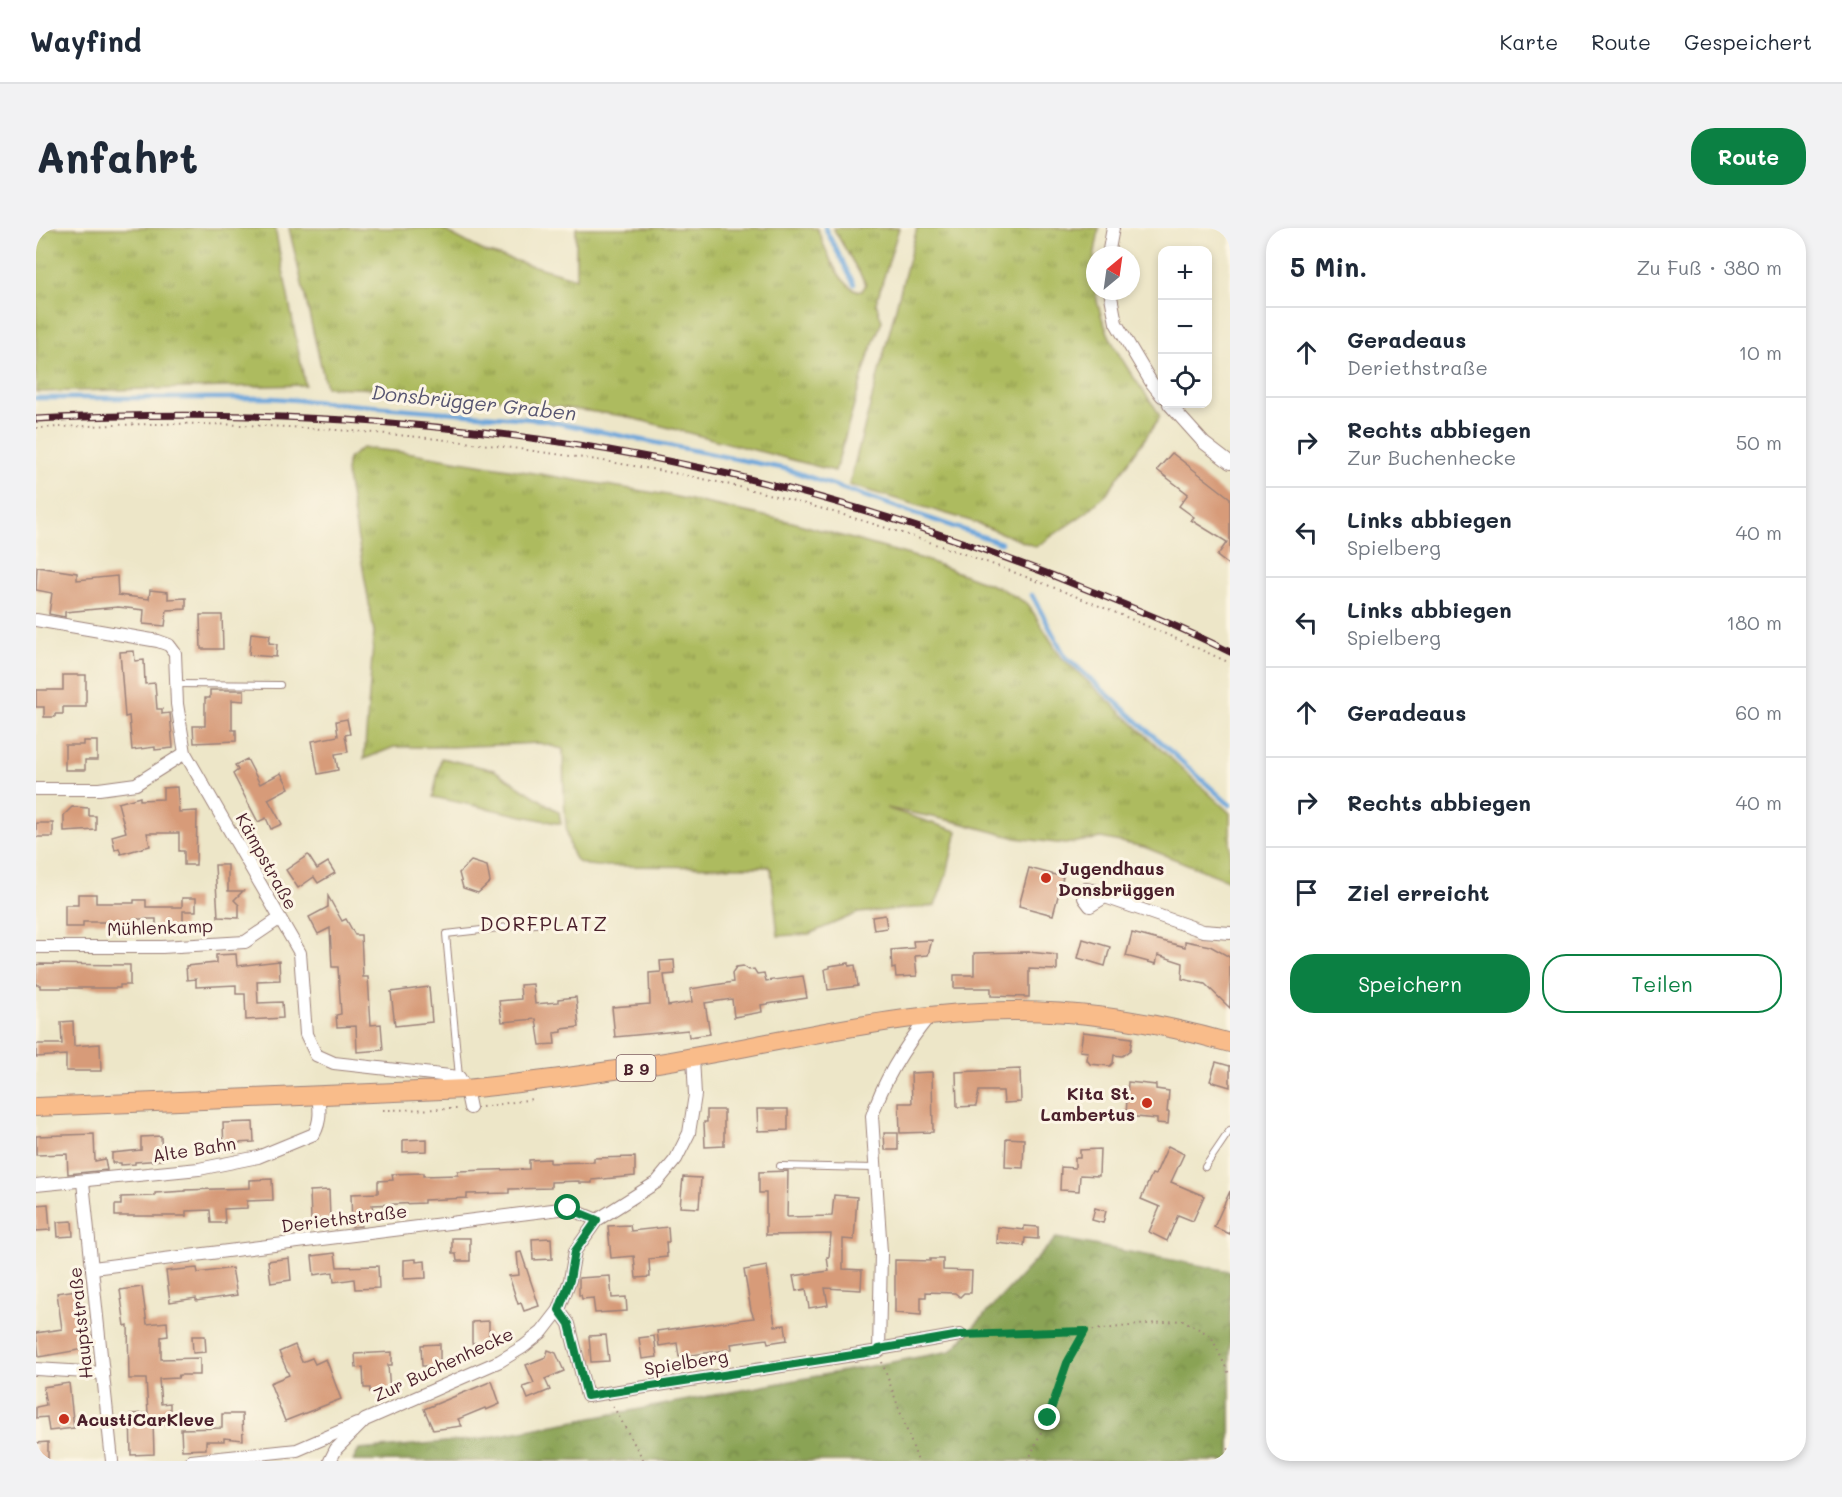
<!DOCTYPE html>
<html lang="de">
<meta charset="utf-8">
<style>
:root{--surface:#fff;--page:#f2f2f3;--text:#1f2937;--muted:#747a83;--line:#e0e1e3;--accent:#0b8043}
body{margin:0;font-family:Mali,sans-serif;background:var(--page);color:var(--text)}
.controls{position:absolute;right:18px;top:18px;display:grid;overflow:hidden;border-radius:12px;box-shadow:0 3px 9px #0003}
.controls button{width:54px;height:54px;display:grid;place-items:center;padding:0;border:0;border-bottom:2px solid var(--line);background:var(--surface);color:var(--text);font:30px sans-serif}
.compass{position:absolute;left:1050px;top:18px;width:54px;height:54px;border-radius:50%;background:var(--surface);box-shadow:0 3px 9px #0003;rotate:29deg}
.stop{position:absolute;width:18px;height:18px;margin:-14px;border:4px solid #0b8043;border-radius:50%;background:#fff}
.stop.end{background:#0b8043;border-color:#fff;box-shadow:0 2px 6px #0008}
.list{margin:0;padding:0;list-style:none}
h2{display:flex;justify-content:space-between;align-items:center;height:78px;margin:0;padding:0 24px;font-size:26px}
h2 small{font-size:20px;font-weight:400;color:var(--muted)}
.list li{display:grid;grid-template-columns:39px 1fr auto;gap:18px;align-items:center;box-sizing:border-box;height:90px;padding:0 24px;border-top:2px solid var(--line)}
.list b{display:block;font-size:22px;white-space:nowrap}
.list p{margin:0;font-size:20px;white-space:nowrap;color:var(--muted)}
.list em{font-size:20px;font-style:normal;color:var(--muted)}
.actions{display:flex;gap:12px;padding:18px 24px}
.actions a{flex:1;padding:14px 0;border:2px solid var(--accent);border-radius:24px;text-align:center;font-size:21px;color:var(--accent)}
.actions .main{background:var(--accent);color:#fff}
.icon{flex:none;width:33px;height:33px;fill:none;stroke:currentColor;stroke-width:2;stroke-linecap:round;stroke-linejoin:round}
.map{position:relative;flex:none;width:1194px;height:1233px;overflow:hidden;border-radius:24px}
header{display:flex;align-items:center;gap:36px;box-sizing:border-box;height:84px;padding:0 30px;background:var(--surface);border-bottom:2px solid var(--line)}
header strong{font-size:28px}
nav{display:flex;gap:33px;margin-inline-start:auto;font-size:21px}
.intro{display:flex;align-items:center;justify-content:space-between;box-sizing:border-box;height:144px;padding:0 36px}
h1{margin:0;font-size:42px}
.button{padding:15px 27px;border-radius:24px;background:var(--accent);color:#fff;font-size:21px;font-weight:700}
main{display:flex;gap:36px;padding:0 36px}
aside{flex:1;background:var(--surface);border-radius:24px;box-shadow:0 3px 9px #0003}
.map>svg:first-child{display:block}
.grass{fill:url(#grass-tufts);stroke:#7c6d44;stroke-width:1.5}
.forest{fill:url(#forest-crowns);stroke:#6a6140;stroke-width:1.5}
.lines{fill:none;stroke-linecap:round;stroke-linejoin:round}
.stream{stroke:#6ba5db;stroke-width:4.5}
.building{fill:#d79b79}
.service-casing{stroke:#9c827a;stroke-width:8}
.minor-casing{stroke:#9c827a;stroke-width:14}
.primary-casing{stroke:#9c827a;stroke-width:20}
.path{stroke:#9c827a;stroke-width:2;stroke-dasharray:1.5 4.5;stroke-linecap:butt}
.service{stroke:#fff;stroke-width:6}
.minor{stroke:#fff;stroke-width:12}
.primary{stroke:#f9bc8a;stroke-width:18}
.rail-casing{stroke:#4a1f2b;stroke-width:7}
.rail{stroke:#fcf5e5;stroke-width:4.5;stroke-dasharray:14;stroke-linecap:butt}
.route{stroke:#0b8043;stroke-width:8}
.poi-dot{fill:#c8321e;stroke:#fcf5e5;stroke-width:2}
.labels{text-anchor:middle;dominant-baseline:central;stroke-width:6;stroke-linejoin:round;paint-order:stroke}
.shield{fill:#fcf5e5;stroke:#7f5f63;stroke-width:1.5}
.shield-label{font-size:16px;font-weight:bold;fill:#4a1f2b}
.street-label{font-size:18px;fill:#4a1f2b;stroke:#fcf5e5}
.poi-label{font-size:18px;font-weight:bold;fill:#4a1f2b;stroke:#fcf5e5;text-anchor:start}
.water-label{font-size:20px;font-style:italic;fill:#575571;stroke:#fcf5e5}
.neighbourhood-label{font-size:20px;letter-spacing:1.5px;fill:#4a1f2b;stroke:#fcf5e5}
</style>
<header>
<strong>Wayfind</strong>
<nav><a>Karte</a><a>Route</a><a>Gespeichert</a></nav>
</header>
<div class="intro"><h1>Anfahrt</h1><a class="button">Route</a></div>
<main>
<div class="map">
<svg width="1194" height="1233" viewBox="0 0 1194 1233">
<defs>
<pattern id="grass-tufts" width="24" height="20" patternUnits="userSpaceOnUse" patternTransform="scale(1.5)"><rect width="24" height="20" fill="#adbb5e"/><path d="M3 7l-1-3M5 7V3M7 7l1-3M15 17l-1-3M17 17v-4M19 17l1-3" fill="none" stroke="#8f974e"/></pattern>
<pattern id="forest-crowns" width="20" height="18" patternUnits="userSpaceOnUse" patternTransform="scale(1.5)"><rect width="20" height="18" fill="#8aa355"/><path d="M2 6a3 3 0 1 1 6 0M12 15a3 3 0 1 1 6 0" fill="none" stroke="#738447"/></pattern>
</defs>
<rect width="100%" height="100%" fill="#fcf5e5"/>
<filter id="ink" filterUnits="userSpaceOnUse"><feTurbulence type="fractalNoise" baseFrequency=".0167" numOctaves="2"/><feDisplacementMap in="SourceGraphic" scale="12" xChannelSelector="R" yChannelSelector="G"/><feConvolveMatrix kernelMatrix="1 2 1 2 8 2 1 2 1" color-interpolation-filters="sRGB"/></filter>
<filter id="wash" filterUnits="userSpaceOnUse"><feTurbulence type="fractalNoise" baseFrequency=".008" numOctaves="4" result="noise"/><feDisplacementMap in="SourceGraphic" scale="24" xChannelSelector="R" yChannelSelector="G"/><feGaussianBlur stdDeviation="1.35" result="paint"/><feColorMatrix in="noise" values="0 0 0 0 0 0 0 0 0 0 0 0 0 0 0 0 0 1.4 0 .05"/><feComposite in="paint" operator="in"/></filter>
<g filter="url(#wash)">
<rect width="100%" height="100%" fill="#ede6c8"/>
<g class="grass">
<polygon points="0,0 239,0 269,157 0,164"/>
<path d="M253 0H404L449 24 540 50V0H781C788 18 804 63 826 63L830 56 797 0H863L840 75 846 93 833 126 799 243 588 188 404 163 290 159Z"/>
<path d="M881 0H1063C1062 10 1059 21 1058 32 1054 93 1087 134 1120 181L1124 189 1071 265 1051 284 1000 319 935 293 813 257Z"/>
<path d="M326 220 376 225 631 267 756 294 887 331 966 361 992 376 1025 429 1194 585V653L1108 619 1065 610 1029 616 980 610 917 593 850 580 921 603 911 645 899 678 822 685 773 706 742 708 735 641 733 639 562 638C555 637 546 638 540 632 526 616 528 543 527 521L503 515 416 519H358L328 531 338 404 310 243 312 231Z"/>
<polygon points="405,530 458,542 523,584 525,596 397,569"/>
</g>
<polygon class="forest" points="1020,1010 1194,1043 1194,1233 317,1233 323,1222 443,1211 915,1123"/>
<g class="lines">
<g class="stream">
<polyline points="789,0 818,56"/>
<polyline points="0,170 236,170 507,192 750,241 965,315"/>
<polyline points="996,367 1029,428 1194,577"/>
</g>
</g>
<g id="blocks">
<g class="building">
<polygon points="1136,225 1194,270 1194,338 1181,328 1191,314 1155,292 1158,289 1143,278 1152,266 1121,242"/>
<polygon points="1,339 41,345 41,352 81,348 82,367 113,371 114,362 132,364 132,371 150,370 150,381 131,382 129,398 107,396 108,382 82,379 29,384 29,389 13,386 16,365 0,362"/>
<polygon points="164,387 186,387 187,421 165,421"/>
<polygon points="215,405 234,407 233,415 241,416 240,429 213,427"/>
<polygon points="98,423 99,433 108,432 109,456 119,455 121,481 126,481 126,486 134,485 137,520 119,522 119,519 96,522 93,488 89,489 84,424"/>
<polygon points="27,447 50,447 50,479 27,479 27,486 19,486 19,489 8,489 8,479 0,479 0,462 27,462"/>
<polygon points="174,462 208,462 208,473 196,472 196,502 200,502 200,513 158,515 157,498 169,498 169,470 174,470"/>
<polygon points="311,491 314,506 309,507 312,524 299,526 302,542 282,546 276,513 302,508 300,493"/>
<polygon points="47,513 61,513 61,532 49,532 49,542 29,542 29,517 47,517"/>
<polygon points="211,531 224,556 245,545 253,560 232,571 246,596 235,601 230,590 222,594 197,546 202,542 199,537"/>
<polygon points="141,559 143,584 161,583 160,637 148,637 148,623 143,623 143,605 111,605 114,618 85,626 83,620 79,622 76,608 90,604 82,575 104,569 104,572 127,571 127,560"/>
<polygon points="36,579 53,580 53,588 60,588 60,602 28,604 28,587"/>
<rect x="0" y="595" width="17" height="14"/>
<polygon points="272,627 281,641 292,634 299,645 282,655 278,649 262,660 250,642"/>
<polygon points="435,633 451,638 454,654 442,665 427,660 423,645"/>
<polygon points="179,637 192,637 192,663 207,663 198,672 203,677 203,690 182,689"/>
<polygon points="993,640 1027,649 1017,687 983,678"/>
<polygon points="42,666 60,666 60,675 98,675 98,672 110,672 110,679 146,679 146,670 160,670 160,683 147,683 147,699 120,698 120,691 97,691 97,700 77,700 78,694 47,694 47,699 29,699 29,677 42,677"/>
<polygon points="292,668 306,693 310,691 319,707 325,707 327,749 332,749 335,797 345,796 347,822 321,824 320,798 301,799 300,787 305,786 302,739 296,739 294,700 282,706 273,689 292,679"/>
<polygon points="849,687 851,700 838,702 836,689"/>
<polygon points="1096,705 1149,719 1149,713 1174,718 1192,728 1194,730 1194,780 1169,756 1146,751 1147,735 1122,727 1120,736 1090,728"/>
<polygon points="1047,711 1074,719 1069,738 1042,730"/>
<polygon points="896,712 892,727 879,728 881,748 860,749 859,740 856,741 855,722 878,720 877,713"/>
<polygon points="993,724 1021,727 1021,742 993,741 993,769 955,768 955,760 918,760 918,747 938,747 938,725"/>
<polygon points="200,726 201,738 243,733 244,752 221,753 222,775 246,774 247,790 210,792 209,766 200,766 200,757 160,759 160,751 151,752 150,738 180,735 180,727"/>
<polygon points="638,732 639,746 628,747 632,778 656,774 654,761 697,754 696,745 700,739 707,738 713,742 718,741 721,746 728,745 730,753 767,748 771,770 725,777 726,784 698,789 696,771 669,775 674,806 653,809 652,802 579,809 576,779 614,776 613,745 625,744 624,733"/>
<polygon points="813,735 813,738 819,737 822,758 792,762 789,741 794,740 794,738"/>
<polygon points="4,736 94,737 94,757 84,757 84,760 4,760 4,757 0,757 0,737"/>
<polygon points="497,756 499,776 522,774 522,771 540,769 543,799 526,801 526,804 518,805 519,816 504,817 500,791 466,794 463,773 485,771 484,757"/>
<polygon points="393,759 396,794 359,798 355,764"/>
<polygon points="37,793 38,818 64,816 65,843 30,843 30,827 0,829 0,816 26,816 25,794"/>
<polygon points="1047,804 1096,810 1094,822 1086,828 1078,827 1077,835 1074,838 1054,836 1051,832 1052,824 1044,823"/>
<polygon points="1180,834 1194,838 1194,859 1174,853"/>
<polygon points="984,841 985,874 968,875 967,863 943,863 940,878 921,879 920,844"/>
<polygon points="896,844 897,904 864,905 863,875 876,875 875,845"/>
<polygon points="1092,854 1120,857 1120,861 1133,863 1131,884 1133,884 1132,896 1121,895 1121,891 1090,888"/>
<polygon points="721,881 752,881 752,902 722,903"/>
<polygon points="671,882 688,882 688,918 669,919 668,894 671,894"/>
<polygon points="217,894 218,914 200,915 200,923 188,923 187,895"/>
<polygon points="848,905 862,905 862,922 849,922"/>
<polygon points="58,906 59,933 69,931 71,942 32,946 31,926 0,927 0,908"/>
<polygon points="125,908 126,932 99,934 99,936 85,937 85,935 76,935 76,925 105,922 105,909"/>
<polygon points="970,910 988,911 987,940 969,939"/>
<polygon points="391,911 391,923 367,924 367,912"/>
<polygon points="1132,918 1148,926 1135,954 1168,968 1157,993 1142,987 1131,1013 1113,1004 1124,979 1105,971 1116,946 1119,947"/>
<polygon points="1064,921 1063,948 1044,947 1043,963 1024,962 1025,939 1039,940 1039,930 1044,930 1044,922"/>
<polygon points="599,929 599,948 556,952 556,955 543,955 543,953 515,954 515,960 473,961 473,965 431,966 431,970 388,972 388,975 336,977 337,984 326,984 325,998 316,999 315,966 342,965 342,953 357,952 356,946 387,945 387,948 422,947 422,943 493,941 493,932 514,931 514,935 558,934 558,930"/>
<polygon points="752,943 751,989 796,988 798,967 821,969 818,1012 807,1011 807,1041 826,1042 825,1062 789,1060 792,1077 773,1080 770,1061 760,1063 757,1048 793,1043 791,1029 793,1029 795,1006 730,1007 730,965 723,965 723,944"/>
<polygon points="647,949 665,950 663,980 644,979"/>
<polygon points="236,951 237,972 211,973 211,980 188,981 189,995 175,995 174,982 150,983 150,988 79,988 79,977 85,977 85,969 119,968 119,965 149,963 149,962 214,960 214,952"/>
<polygon points="293,962 294,991 275,991 274,963"/>
<polygon points="1194,963 1194,1006 1178,999"/>
<polygon points="12,976 14,1002 0,1003 0,977"/>
<polygon points="1059,980 1070,983 1067,995 1056,992"/>
<polygon points="36,993 37,1008 22,1009 21,994"/>
<polygon points="594,997 595,1003 632,999 633,1014 630,1014 631,1029 613,1031 614,1049 600,1050 598,1028 575,1030 572,998"/>
<polygon points="988,998 1002,999 1002,1011 989,1010 988,1018 961,1015 962,999 988,1002"/>
<polygon points="416,1010 434,1010 434,1033 421,1033 420,1026 416,1026"/>
<polygon points="515,1010 516,1031 497,1032 496,1011"/>
<polygon points="485,1024 503,1078 488,1083 485,1075 482,1076 473,1048 483,1047 481,1025"/>
<polygon points="299,1025 301,1039 342,1038 343,1060 319,1061 318,1051 298,1054 297,1044 278,1047 276,1028"/>
<polygon points="253,1030 255,1052 235,1055 232,1033"/>
<polygon points="380,1031 380,1034 389,1033 390,1050 368,1051 368,1032"/>
<polygon points="894,1031 907,1031 907,1042 936,1043 935,1065 928,1065 924,1069 919,1065 890,1064 890,1069 885,1069 885,1087 859,1085 859,1032 894,1033"/>
<polygon points="731,1038 739,1098 749,1097 751,1112 732,1115 731,1111 695,1116 696,1121 643,1129 641,1115 623,1118 621,1103 718,1090 715,1082 708,1042"/>
<polygon points="161,1040 162,1045 196,1040 201,1067 160,1073 160,1070 134,1074 130,1043"/>
<polygon points="574,1048 576,1070 590,1069 591,1083 559,1085 557,1070 546,1071 545,1067 543,1067 543,1050"/>
<polygon points="106,1059 111,1096 131,1094 132,1108 125,1109 125,1131 164,1130 164,1147 143,1147 142,1150 123,1151 125,1176 134,1175 134,1193 117,1194 118,1226 95,1227 94,1186 112,1185 110,1151 93,1151 92,1097 89,1098 84,1062"/>
<polygon points="40,1062 49,1121 3,1129 0,1105 26,1101 21,1065"/>
<polygon points="453,1093 453,1115 436,1115 436,1094"/>
<polygon points="570,1107 573,1133 555,1134 553,1108"/>
<polygon points="156,1108 169,1108 170,1124 157,1125"/>
<polygon points="618,1108 621,1129 606,1131 603,1110"/>
<polygon points="404,1116 404,1138 386,1138 385,1117"/>
<polygon points="259,1117 266,1134 276,1130 279,1136 290,1131 305,1171 249,1193 234,1155 253,1147 243,1124"/>
<polygon points="512,1122 520,1125 528,1143 509,1151 514,1162 492,1171 487,1159 498,1155 490,1137 510,1129"/>
<polygon points="356,1124 356,1137 352,1137 354,1163 334,1164 334,1160 328,1160 327,1139 320,1140 319,1126"/>
<polygon points="456,1153 464,1176 450,1182 449,1180 422,1191 426,1198 397,1202 388,1181"/>
<polygon points="33,1155 38,1200 13,1203 11,1189 0,1190 0,1179 10,1177 7,1159"/>
<polygon points="186,1186 206,1186 207,1212 188,1210 188,1213 170,1213 170,1221 146,1222 145,1201 186,1200"/>
<polygon points="12,1214 12,1233 0,1233 0,1215"/>
</g>
</g>
</g>
<g filter="url(#ink)">
<use href="#blocks" fill-opacity="0" stroke="#9c827a" stroke-width="1.5"/>
<g class="lines">
<defs>
<g id="service">
<polyline points="140,456 244,457"/>
<polyline points="423,849 410,706 508,695"/>
<polyline points="744,938 838,940"/>
<polyline points="1169,939 1194,902"/>
</g>
<g id="minor">
<polyline points="1072,27 1077,0"/>
<polyline points="1074,63 1080,95 1115,154 1126,168"/>
<polyline points="1133,176 1168,215 1194,235"/>
<polyline points="0,392 122,413 133,417 139,425 141,476 149,525 264,725 270,806 280,827 298,835 423,849 430,861 434,880"/>
<polyline points="0,561 63,561 100,556 149,525"/>
<polyline points="1069,669 1054,678 1048,670 1050,661 1062,663 1069,669 1167,703 1194,705"/>
<polyline points="0,719 126,719 209,714 243,691"/>
<polyline points="47,954 76,1233"/>
<path d="M0 957 163 941 222 929 278 906C285 893 284 882 282 867"/>
<polyline points="57,1040 532,980 561,992"/>
<path d="M523 1082 533 1096 551 1168 843 1123 845 1025 836 888C848 850 869 818 894 787"/>
<polyline points="843,1121 924,1107"/>
<polyline points="0,1141 67,1145"/>
<polyline points="155,1233 261,1222 321,1196"/>
<polyline points="294,1233 300,1221 329,1192 464,1133 487,1119 506,1104 523,1082 534,1052 539,1023 561,992 621,954 640,931 653,905 659,867 657,829"/>
</g>
<path id="primary" d="M0 879 430 861C519 852 607 839 695 822 789 804 883 783 979 783 1052 783 1124 795 1194 815"/>
</defs>
<use href="#service" class="service-casing"/>
<use href="#minor" class="minor-casing"/>
<use href="#primary" class="primary-casing"/>
<g class="path">
<path d="M0 200C55 198 111 195 167 196 280 198 393 208 505 224 579 234 652 246 724 264 886 305 1042 365 1194 435"/>
<polyline points="446,879 497,871"/>
<polyline points="347,882 422,881"/>
<polyline points="938,1106 1049,1103"/>
<polyline points="846,1134 882,1233"/>
<polyline points="577,1178 608,1233"/>
<polyline points="992,1233 1012,1189 1031,1135 1049,1103 1147,1092 1175,1108 1194,1148"/>
<polyline points="1188,1233 1194,1217"/>
</g>
<use href="#service" class="service"/>
<use href="#minor" class="minor"/>
<use href="#primary" class="primary"/>
<defs>
<path id="rail" d="M0 191C222 180 452 193 670 241 788 267 905 304 1018 348 1077 372 1137 395 1194 424"/>
</defs>
<use href="#rail" class="rail-casing"/>
<use href="#rail" class="rail"/>
</g>
</g>
<g class="lines" filter="url(#ink)">
<polyline class="route" points="532,980 561,992 539,1023 534,1052 523,1082 533,1096 551,1168 843,1123 843,1121 924,1107 1049,1103 1031,1135 1012,1190"/>
</g>
<g class="poi-dot">
<circle cx="1010" cy="650" r="6"/>
<circle cx="1111" cy="875" r="6"/>
<circle cx="28" cy="1191" r="6"/>
</g>
<g class="labels">
<rect class="shield" x="580.5" y="827" width="39" height="26" rx="4.5"/>
<g class="shield-label">
<text x="600" y="840">B 9</text>
</g>
<g class="street-label">
<text transform="translate(231 633) rotate(61)">Kämpstraße</text>
<text transform="translate(124 699) rotate(-2)">Mühlenkamp</text>
<text transform="translate(158 921) rotate(-9)">Alte Bahn</text>
<text transform="translate(308 990) rotate(-7)">Deriethstraße</text>
<text transform="translate(44 1095) rotate(-96)">Hauptstraße</text>
<text transform="translate(650 1134) rotate(-9)">Spielberg</text>
<text transform="translate(407 1136) rotate(-25)">Zur Buchenhecke</text>
</g>
<g class="poi-label">
<text x="1022" y="640">Jugendhaus<tspan x="1022" dy="21">Donsbrüggen</tspan></text>
<text x="1099" y="865" text-anchor="end">Kita St.<tspan x="1099" dy="21">Lambertus</tspan></text>
<text x="40" y="1191">AcustiCarKleve</text>
</g>
<g class="water-label">
<text transform="translate(438 174) rotate(6)">Donsbrügger Graben</text>
</g>
<g class="neighbourhood-label">
<text x="508" y="695">DORFPLATZ</text>
</g>
</g>
</svg>
<div class="controls">
<button>+</button>
<button>−</button>
<button><svg class="icon" aria-label="locate" viewBox="0 0 24 24"><circle cx="12" cy="12" r="6"/><path d="M12 2v4M12 18v4M2 12h4M18 12h4"/></svg></button>
</div>
<svg class="compass" viewBox="-18 -18 36 36"><path d="M0-13l5 13h-10z" fill="#e53935"/><path d="M0 13l5-13h-10z" fill="#747a83"/></svg>
<div class="stop" style="left:532px;top:980px"></div>
<div class="stop end" style="left:1012px;top:1190px"></div>
</div>
<aside>
<h2>5 Min.<small>Zu Fuß · 380 m</small></h2>
<ul class="list">
<li><svg class="icon" aria-label="ahead" viewBox="0 0 24 24"><path d="M12 20V5M6 11l6-6 6 6"/></svg><div><b>Geradeaus</b><p>Deriethstraße</p></div><em>10 m</em></li>
<li><svg class="icon" aria-label="right" viewBox="0 0 24 24"><path d="M7 20v-9h11M14 6l5 5-5 5"/></svg><div><b>Rechts abbiegen</b><p>Zur Buchenhecke</p></div><em>50 m</em></li>
<li><svg class="icon" aria-label="left" viewBox="0 0 24 24"><path d="M17 20v-9H6M10 6l-5 5 5 5"/></svg><div><b>Links abbiegen</b><p>Spielberg</p></div><em>40 m</em></li>
<li><svg class="icon" aria-label="left" viewBox="0 0 24 24"><path d="M17 20v-9H6M10 6l-5 5 5 5"/></svg><div><b>Links abbiegen</b><p>Spielberg</p></div><em>180 m</em></li>
<li><svg class="icon" aria-label="ahead" viewBox="0 0 24 24"><path d="M12 20V5M6 11l6-6 6 6"/></svg><div><b>Geradeaus</b></div><em>60 m</em></li>
<li><svg class="icon" aria-label="right" viewBox="0 0 24 24"><path d="M7 20v-9h11M14 6l5 5-5 5"/></svg><div><b>Rechts abbiegen</b></div><em>40 m</em></li>
<li><svg class="icon" aria-label="arrive" viewBox="0 0 24 24"><path d="M6 21V4h12l-3 4 3 4H6"/></svg><div><b>Ziel erreicht</b></div></li>
</ul>
<div class="actions"><a class="main">Speichern</a><a>Teilen</a></div>
</aside>
</main>
